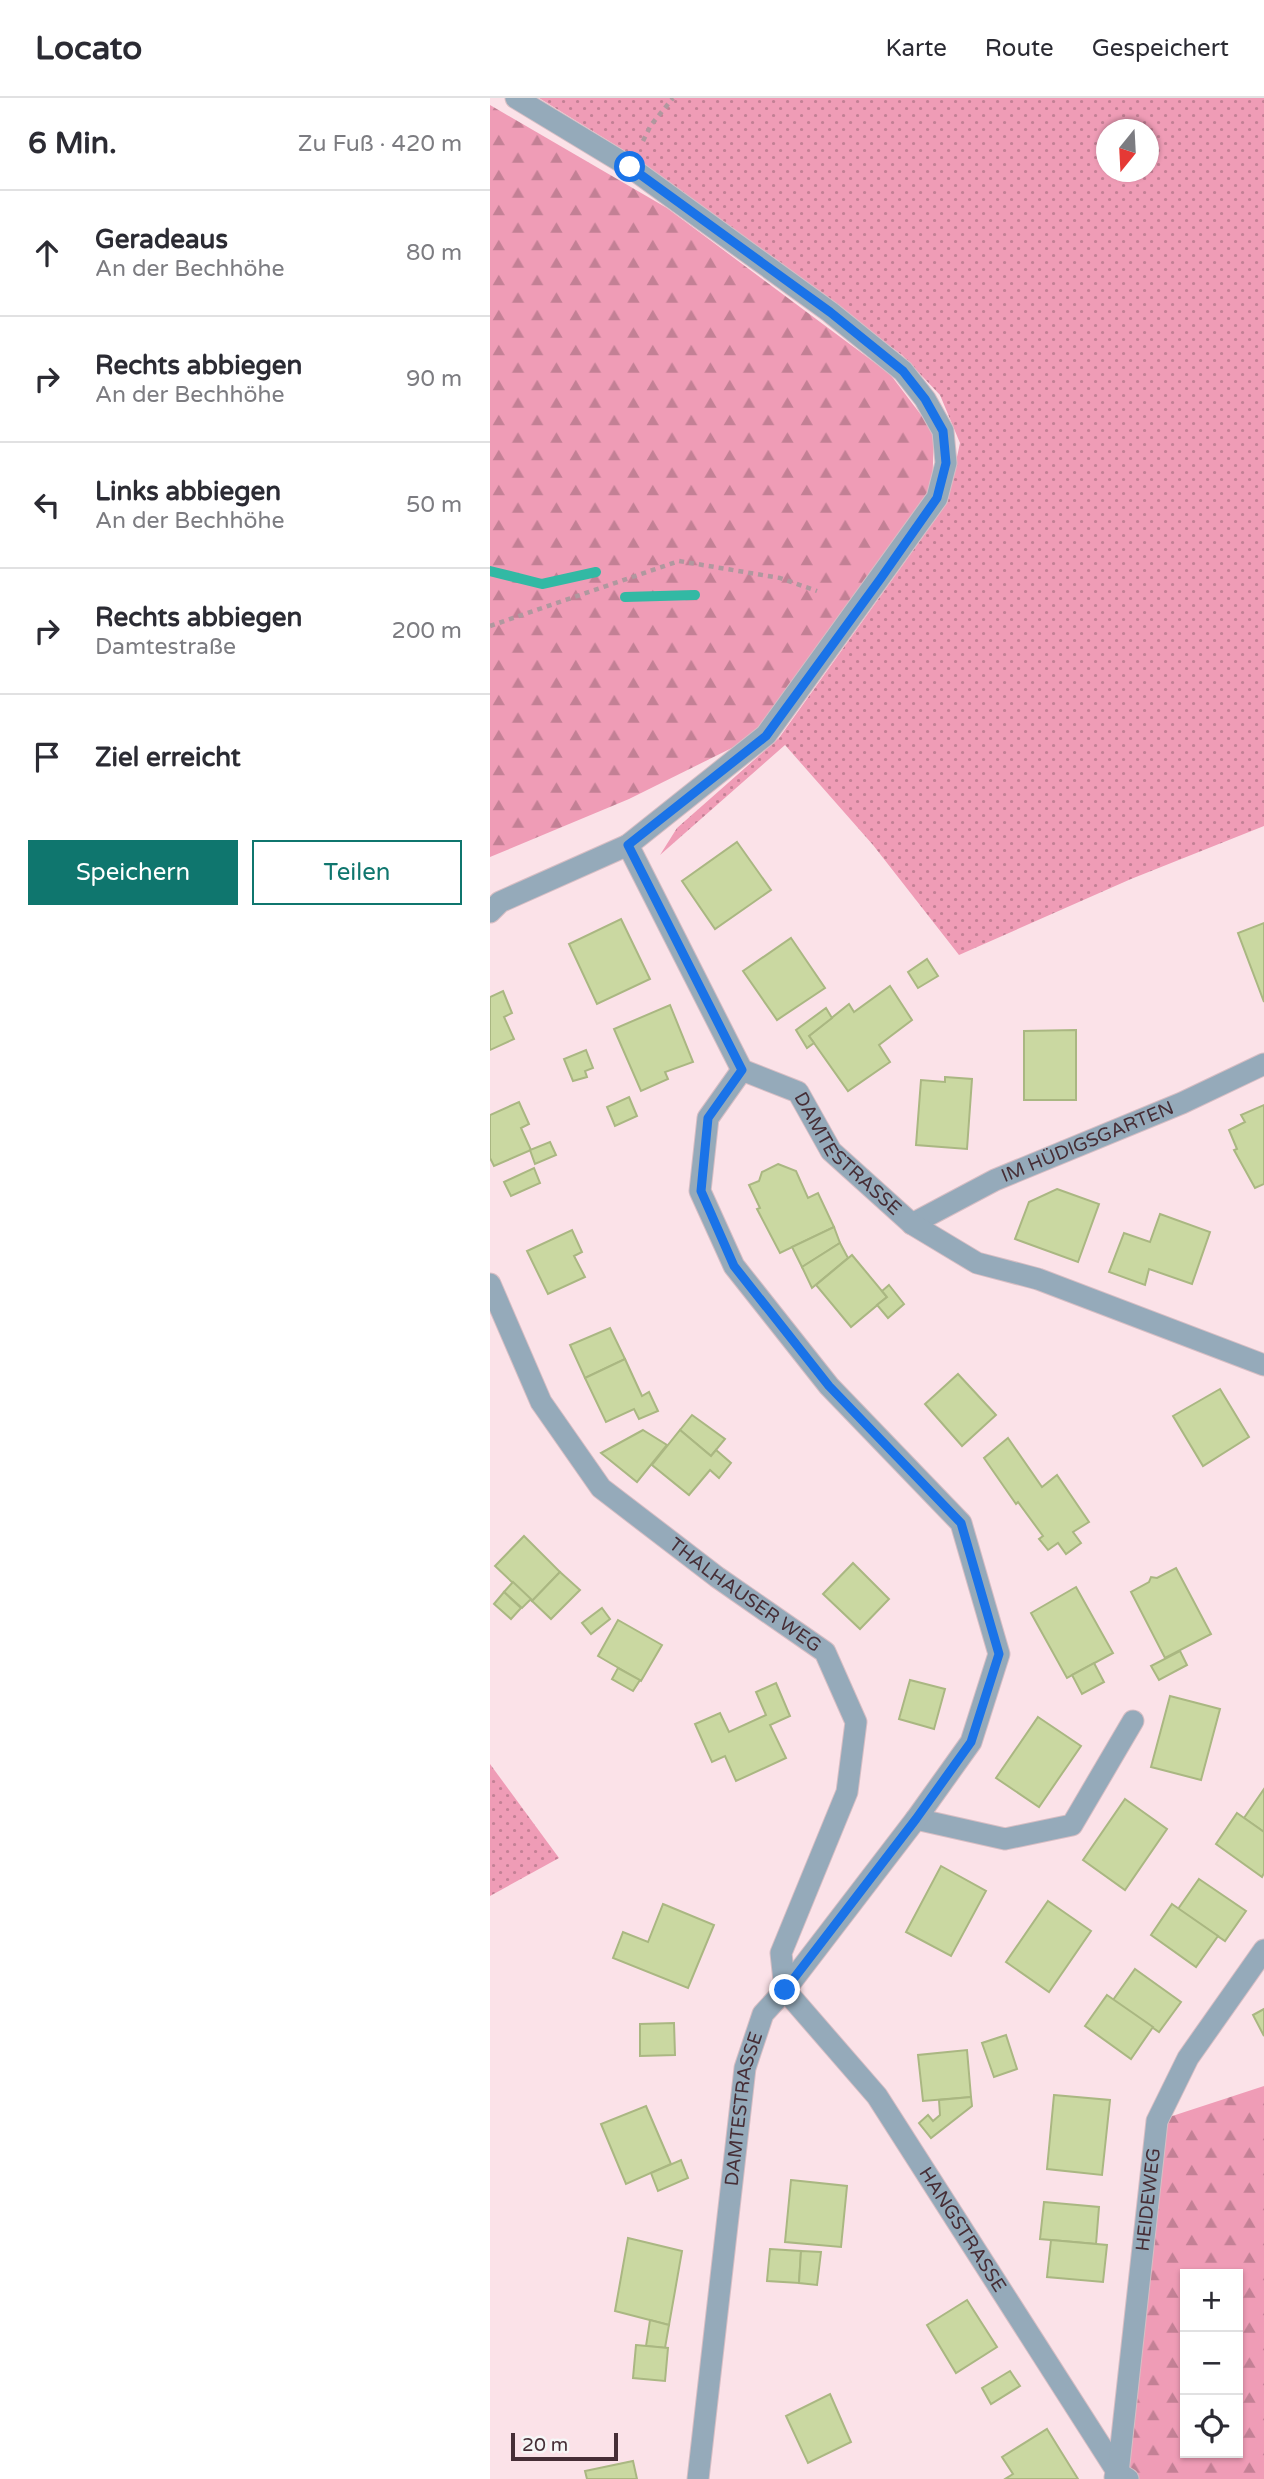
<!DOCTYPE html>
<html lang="de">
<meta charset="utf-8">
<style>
:root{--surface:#fff;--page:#f2f2f3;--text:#2b2b33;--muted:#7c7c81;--line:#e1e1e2;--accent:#0f766e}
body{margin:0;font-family:"Varela Round",sans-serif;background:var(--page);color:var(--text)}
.controls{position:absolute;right:21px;bottom:21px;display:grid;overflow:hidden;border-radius:0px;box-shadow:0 2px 5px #0004}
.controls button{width:63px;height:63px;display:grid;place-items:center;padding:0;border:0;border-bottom:2px solid var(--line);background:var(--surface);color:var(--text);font:35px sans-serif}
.compass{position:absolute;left:606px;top:21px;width:63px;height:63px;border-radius:50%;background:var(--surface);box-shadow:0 2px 5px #0004;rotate:198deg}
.scale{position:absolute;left:21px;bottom:18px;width:107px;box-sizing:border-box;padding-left:7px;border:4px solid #462e36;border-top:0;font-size:19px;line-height:24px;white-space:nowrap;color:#462e36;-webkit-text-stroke:5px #f6f6f6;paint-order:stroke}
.stop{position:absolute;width:21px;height:21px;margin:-16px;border:5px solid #1a73e8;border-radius:50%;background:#fff}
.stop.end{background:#1a73e8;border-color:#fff;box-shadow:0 2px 7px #0008}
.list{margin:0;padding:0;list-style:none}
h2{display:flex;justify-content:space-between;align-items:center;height:91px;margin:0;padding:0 28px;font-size:30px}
h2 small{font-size:23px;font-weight:400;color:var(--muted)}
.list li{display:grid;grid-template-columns:46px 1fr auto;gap:21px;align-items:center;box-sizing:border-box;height:126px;padding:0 28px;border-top:2px solid var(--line)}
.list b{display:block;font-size:26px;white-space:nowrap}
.list p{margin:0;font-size:23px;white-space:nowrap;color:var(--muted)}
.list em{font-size:23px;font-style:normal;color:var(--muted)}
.actions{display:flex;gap:14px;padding:21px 28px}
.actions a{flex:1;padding:16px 0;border:2px solid var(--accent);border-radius:0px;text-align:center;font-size:24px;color:var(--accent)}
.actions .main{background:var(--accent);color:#fff}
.icon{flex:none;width:38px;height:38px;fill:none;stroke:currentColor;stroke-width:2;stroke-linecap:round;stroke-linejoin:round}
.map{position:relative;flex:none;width:774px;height:2381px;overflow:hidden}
header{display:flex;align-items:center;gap:42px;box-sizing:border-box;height:98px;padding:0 35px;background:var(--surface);border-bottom:2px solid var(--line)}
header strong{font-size:33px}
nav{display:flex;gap:38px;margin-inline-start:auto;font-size:24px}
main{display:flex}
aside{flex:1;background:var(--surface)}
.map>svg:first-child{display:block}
.grass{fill:url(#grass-dots);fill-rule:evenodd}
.forest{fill:url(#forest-firs);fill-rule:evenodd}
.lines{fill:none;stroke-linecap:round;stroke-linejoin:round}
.stream{stroke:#32b9a4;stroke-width:10}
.building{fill:#cad8a1;stroke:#aab782;stroke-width:2}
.street-casing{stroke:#d7bec4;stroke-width:23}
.path{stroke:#b0989f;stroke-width:4.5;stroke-dasharray:5 5;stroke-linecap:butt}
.street{stroke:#95aaba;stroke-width:21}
.route{stroke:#1a73e8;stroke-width:9}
.labels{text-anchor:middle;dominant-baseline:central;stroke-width:5;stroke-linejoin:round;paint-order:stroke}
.street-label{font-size:19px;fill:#462e36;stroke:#f6f6f6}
</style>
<header>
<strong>Locato</strong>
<nav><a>Karte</a><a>Route</a><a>Gespeichert</a></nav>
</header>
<main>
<aside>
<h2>6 Min.<small>Zu Fuß · 420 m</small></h2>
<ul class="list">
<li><svg class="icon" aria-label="ahead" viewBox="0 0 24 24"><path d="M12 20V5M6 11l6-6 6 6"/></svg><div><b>Geradeaus</b><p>An der Bechhöhe</p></div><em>80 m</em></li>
<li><svg class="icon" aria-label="right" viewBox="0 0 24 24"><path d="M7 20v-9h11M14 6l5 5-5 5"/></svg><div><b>Rechts abbiegen</b><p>An der Bechhöhe</p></div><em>90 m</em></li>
<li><svg class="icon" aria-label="left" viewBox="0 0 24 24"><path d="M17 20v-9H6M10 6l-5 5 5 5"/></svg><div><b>Links abbiegen</b><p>An der Bechhöhe</p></div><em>50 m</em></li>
<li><svg class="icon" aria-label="right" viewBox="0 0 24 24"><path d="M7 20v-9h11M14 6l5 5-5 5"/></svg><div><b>Rechts abbiegen</b><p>Damtestraße</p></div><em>200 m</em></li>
<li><svg class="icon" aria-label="arrive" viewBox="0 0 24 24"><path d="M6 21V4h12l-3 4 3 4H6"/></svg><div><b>Ziel erreicht</b></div></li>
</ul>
<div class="actions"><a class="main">Speichern</a><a>Teilen</a></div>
</aside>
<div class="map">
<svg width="774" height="2381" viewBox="0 0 774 2381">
<defs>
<pattern id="grass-dots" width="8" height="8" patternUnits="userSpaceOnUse" patternTransform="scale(1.75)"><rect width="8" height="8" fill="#ef9cb6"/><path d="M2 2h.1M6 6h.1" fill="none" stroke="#c38095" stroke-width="1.8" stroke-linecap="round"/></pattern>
<pattern id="forest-firs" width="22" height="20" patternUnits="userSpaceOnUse" patternTransform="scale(1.75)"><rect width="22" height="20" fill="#ef9cb6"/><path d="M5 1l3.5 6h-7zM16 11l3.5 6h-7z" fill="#c38095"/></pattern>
</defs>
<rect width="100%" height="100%" fill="#fbe2e8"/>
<g class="grass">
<path d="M49 0H774V728L641 781 469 857 383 747 295 647 170 757 187 730 289 640 457 405 470 345 450 297 412 257 143 58ZM617 32H659V74H617Z"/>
<polygon points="0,1666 69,1760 0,1798"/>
</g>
<g class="forest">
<polygon points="0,7 177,110 400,276 444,334 442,395 268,637 139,701 0,759"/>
<path d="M774 1988V2381H638L667 2023ZM695 2176H748V2355H695Z"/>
</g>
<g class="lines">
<g class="stream">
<polyline points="0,473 52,486 106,474"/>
<polyline points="135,499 205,497"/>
</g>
</g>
<g class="building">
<polygon points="247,744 281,792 225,831 192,783"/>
<polygon points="131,821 160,881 107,906 79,846"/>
<polygon points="774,825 774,904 748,835"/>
<polygon points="301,840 335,890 287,922 253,873"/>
<polygon points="437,861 448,878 428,890 418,874"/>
<polygon points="400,888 422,922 389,947 400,964 358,993 319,938 359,906 364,914"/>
<polygon points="13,893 22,915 14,919 24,941 0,952 0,899"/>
<polygon points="180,907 203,964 175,974 178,981 151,993 124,931"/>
<polygon points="336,910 342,920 319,938 324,945 317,950 306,932"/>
<polygon points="586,932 586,1002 534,1002 534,933"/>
<polygon points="96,952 103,970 95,973 97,979 83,983 74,961"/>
<polygon points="455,979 482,981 477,1051 426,1047 431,982 455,984"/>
<polygon points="139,999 147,1018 125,1028 117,1009"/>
<polygon points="29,1004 39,1026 31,1030 41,1052 4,1068 0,1060 0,1017"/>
<polygon points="774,1007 774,1086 765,1090 744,1052 747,1051 739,1032 755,1024 751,1017"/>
<polygon points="60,1044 66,1057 45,1066 40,1052"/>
<polygon points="288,1066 306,1073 318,1100 328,1095 344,1129 290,1155 267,1111 270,1110 259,1087 269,1083 272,1074"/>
<polygon points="44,1070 50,1085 21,1098 14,1084"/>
<polygon points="567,1091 609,1106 588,1164 525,1141 539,1104"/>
<polygon points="670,1116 720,1134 702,1186 659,1171 655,1187 619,1174 634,1135 660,1144"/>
<polygon points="344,1129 350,1145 312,1169 302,1149"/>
<polygon points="82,1132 92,1154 84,1158 95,1179 58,1196 37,1153"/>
<polygon points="350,1145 358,1160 322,1190 312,1169"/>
<polygon points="362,1157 397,1199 361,1229 326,1187"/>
<polygon points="399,1187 414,1206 398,1220 387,1207 397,1199 392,1193"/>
<polygon points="120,1230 135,1261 95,1280 80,1247"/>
<polygon points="135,1261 152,1298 159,1294 168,1313 149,1321 144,1311 116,1324 95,1280"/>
<polygon points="468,1276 506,1317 472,1348 435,1306"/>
<polygon points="730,1291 759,1339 713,1368 683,1318"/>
<polygon points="202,1317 235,1341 221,1358 190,1332"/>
<polygon points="153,1332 177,1347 147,1384 111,1355"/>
<polygon points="190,1332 221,1358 226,1352 241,1365 229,1380 220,1372 199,1397 162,1367"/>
<polygon points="518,1340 552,1389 567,1377 599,1424 583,1434 591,1445 576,1456 568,1445 558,1452 549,1441 553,1438 528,1404 526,1406 494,1360"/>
<polygon points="34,1438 70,1474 42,1503 5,1468"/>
<polygon points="363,1465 399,1501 370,1531 333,1496"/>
<polygon points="686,1470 721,1536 675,1560 641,1494 659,1484 661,1479 667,1480"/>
<polygon points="70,1474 90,1492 61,1521 42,1503"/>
<polygon points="23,1484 41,1501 32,1510 14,1494"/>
<polygon points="586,1489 623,1555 577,1580 541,1515"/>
<polygon points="14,1494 31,1510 21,1521 4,1506"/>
<polygon points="112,1510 120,1521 101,1536 92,1525"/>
<polygon points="128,1522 172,1547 151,1583 108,1558"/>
<polygon points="690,1553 697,1567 669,1582 661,1568"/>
<polygon points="604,1565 614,1584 592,1596 582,1577"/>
<polygon points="128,1570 150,1582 143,1593 122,1581"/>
<polygon points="420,1582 455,1591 444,1631 409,1621"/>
<polygon points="286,1585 300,1618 280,1627 296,1660 246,1683 235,1658 222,1664 205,1626 230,1615 239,1634 276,1617 266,1594"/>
<polygon points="680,1598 730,1611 711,1682 661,1669"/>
<polygon points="548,1619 591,1648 549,1709 506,1680"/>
<polygon points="774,1691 774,1734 754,1720"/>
<polygon points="635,1701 677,1731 635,1792 593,1762"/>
<polygon points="747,1715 774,1734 774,1775 772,1779 726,1746"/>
<polygon points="451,1768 496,1793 461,1858 416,1834"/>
<polygon points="709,1781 756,1813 735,1843 688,1811"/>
<polygon points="558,1803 601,1833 559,1894 516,1864"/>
<polygon points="173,1806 224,1827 198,1890 123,1860 133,1834 158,1844"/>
<polygon points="682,1806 728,1838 706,1869 661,1837"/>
<polygon points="645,1871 691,1904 669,1934 623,1902"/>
<polygon points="617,1897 663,1929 641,1961 595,1928"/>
<polygon points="774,1911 774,1938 763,1917"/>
<polygon points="184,1925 185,1957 150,1958 150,1926"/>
<polygon points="516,1937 527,1971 504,1979 492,1945"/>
<polygon points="477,1952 481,1999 433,2003 428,1957"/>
<polygon points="564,1997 620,2002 612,2077 557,2071"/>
<polygon points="481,1999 482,2008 441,2040 429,2025 438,2017 443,2023 450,2017 449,2002"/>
<polygon points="156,2008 181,2066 136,2086 111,2026"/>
<polygon points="191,2062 198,2080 168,2093 161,2075"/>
<polygon points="301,2082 357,2088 351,2149 295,2144"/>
<polygon points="554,2104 609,2109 606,2146 550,2141"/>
<polygon points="138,2140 192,2153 179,2227 125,2213"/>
<polygon points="561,2142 617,2147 613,2184 557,2179"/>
<polygon points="280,2151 311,2153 309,2185 277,2183"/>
<polygon points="311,2153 331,2154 327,2187 309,2185"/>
<polygon points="477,2202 507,2249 466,2275 437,2227"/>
<polygon points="160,2222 179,2227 175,2250 156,2248"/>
<polygon points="146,2247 178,2250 175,2283 143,2280"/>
<polygon points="520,2273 530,2288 501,2306 492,2290"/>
<polygon points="340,2296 361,2344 318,2365 296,2318"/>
<polygon points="557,2331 588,2381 515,2381 523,2376 512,2359"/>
<polygon points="143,2363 147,2381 97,2381 95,2373"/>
</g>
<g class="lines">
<defs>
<g id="street">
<polyline points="26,0 140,69 340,214 413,273 435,301 453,333 456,365 447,400 276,637 138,747 252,972"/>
<polyline points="0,814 10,804 138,747"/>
<path id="s1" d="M422 1126 505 1082 692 1005 774 966"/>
<path id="s2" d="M0 1186 51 1304 111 1390 227 1479 335 1554 366 1624 357 1694 291 1855 295 1892"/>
<polyline points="426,1721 515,1741 582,1727 643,1623"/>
<path id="s3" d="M295 1892 387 1998 628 2375 638 2381"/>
<path id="s4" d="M625 2379 628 2375 667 2023 698 1960 774 1852"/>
<path id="s5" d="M208 2381 255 1970 273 1916 295 1892 426 1721 481 1644 509 1556 471 1425 339 1288 244 1168 210 1093 218 1020 252 972 308 994 341 1053 422 1126 487 1165 548 1181 774 1267"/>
</g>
</defs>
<use href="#street" class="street-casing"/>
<g class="path">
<polyline points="153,43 161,27 183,0"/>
<polyline points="0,528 189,463 290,480 327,493"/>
</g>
<use href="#street" class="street"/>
</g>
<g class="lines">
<polyline class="route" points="140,69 340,214 413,273 435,301 453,333 456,365 447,400 391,480 276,638 138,747 252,972 218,1020 211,1093 244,1168 339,1288 471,1425 509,1556 481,1644 426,1721 295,1892"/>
</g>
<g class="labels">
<g class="street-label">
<text stroke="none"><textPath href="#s1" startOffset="194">IM HÜDIGSGARTEN</textPath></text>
<text stroke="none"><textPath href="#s5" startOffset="1740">DAMTESTRASSE</textPath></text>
<text stroke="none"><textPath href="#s2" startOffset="413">THALHAUSER WEG</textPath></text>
<text stroke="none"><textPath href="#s5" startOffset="373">DAMTESTRASSE</textPath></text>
<text stroke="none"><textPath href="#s4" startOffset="280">HEIDEWEG</textPath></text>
<text stroke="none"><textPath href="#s3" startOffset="299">HANGSTRASSE</textPath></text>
</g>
</g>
</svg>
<div class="controls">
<button>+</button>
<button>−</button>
<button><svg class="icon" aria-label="locate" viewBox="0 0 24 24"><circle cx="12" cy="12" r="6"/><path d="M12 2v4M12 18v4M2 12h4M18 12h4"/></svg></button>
</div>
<svg class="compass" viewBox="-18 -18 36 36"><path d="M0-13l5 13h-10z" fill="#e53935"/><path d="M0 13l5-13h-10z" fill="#7c7c81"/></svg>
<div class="scale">20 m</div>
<div class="stop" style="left:140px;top:69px"></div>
<div class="stop end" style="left:295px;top:1892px"></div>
</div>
</main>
